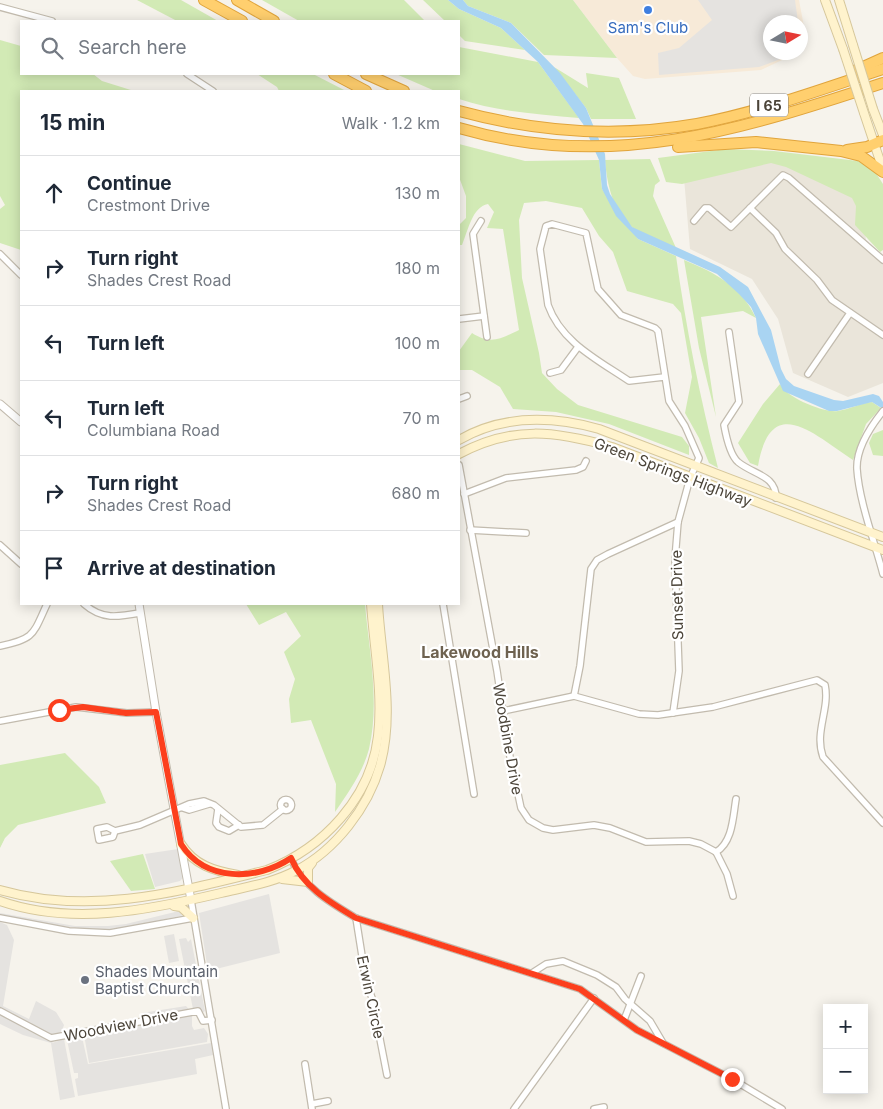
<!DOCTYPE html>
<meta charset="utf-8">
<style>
:root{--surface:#fff;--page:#f2f2f3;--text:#1f2937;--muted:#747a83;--line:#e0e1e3}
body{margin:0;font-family:Inter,sans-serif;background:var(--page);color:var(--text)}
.controls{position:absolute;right:15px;bottom:15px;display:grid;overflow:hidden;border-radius:0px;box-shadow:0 2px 12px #0003}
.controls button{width:45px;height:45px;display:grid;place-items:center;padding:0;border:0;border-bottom:1px solid var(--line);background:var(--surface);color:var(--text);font:25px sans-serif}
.compass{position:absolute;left:763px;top:15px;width:45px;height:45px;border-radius:50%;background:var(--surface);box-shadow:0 2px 12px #0003;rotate:80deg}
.stop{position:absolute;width:15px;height:15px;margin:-11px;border:4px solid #fc3f1d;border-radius:50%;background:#fff}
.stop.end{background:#fc3f1d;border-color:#fff;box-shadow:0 1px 5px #0008}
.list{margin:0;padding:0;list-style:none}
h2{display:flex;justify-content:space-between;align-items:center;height:65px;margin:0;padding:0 20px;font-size:21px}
h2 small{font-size:16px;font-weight:400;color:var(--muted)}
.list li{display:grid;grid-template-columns:32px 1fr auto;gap:15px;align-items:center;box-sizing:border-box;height:75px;padding:0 20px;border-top:1px solid var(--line)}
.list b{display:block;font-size:19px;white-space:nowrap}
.list p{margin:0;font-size:16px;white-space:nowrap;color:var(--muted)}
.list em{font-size:16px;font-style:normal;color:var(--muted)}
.icon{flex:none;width:28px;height:28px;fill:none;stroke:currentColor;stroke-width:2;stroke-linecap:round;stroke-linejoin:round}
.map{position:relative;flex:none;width:883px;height:1109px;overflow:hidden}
.search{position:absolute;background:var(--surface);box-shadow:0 2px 12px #0003;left:20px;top:20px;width:440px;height:55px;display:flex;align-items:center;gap:12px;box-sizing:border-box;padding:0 18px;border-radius:0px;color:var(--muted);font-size:19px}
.panel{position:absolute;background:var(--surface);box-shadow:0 2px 12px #0003;left:20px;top:90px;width:440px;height:515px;border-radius:0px}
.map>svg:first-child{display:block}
.residential{fill:#eae5da}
.commercial{fill:#f7ead8}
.green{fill:#d2eab5}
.parking{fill:#e5e3e0}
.water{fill:#a9d4f2}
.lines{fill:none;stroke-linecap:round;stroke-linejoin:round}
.minor-casing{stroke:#c2bbae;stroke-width:8}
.tertiary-casing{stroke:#c2bbae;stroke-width:9}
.secondary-casing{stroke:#d6c79b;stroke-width:10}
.motorway-casing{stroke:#e0a43c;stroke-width:12}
.minor{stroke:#fff;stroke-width:5.5}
.tertiary{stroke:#fff;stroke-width:7}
.secondary{stroke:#fff3cd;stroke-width:8}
.motorway{stroke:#ffcf6e;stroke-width:10}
.secondary-bridge-casing{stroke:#d6c79b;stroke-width:10;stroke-linecap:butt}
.secondary-bridge{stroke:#fff3cd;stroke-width:8}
.route{stroke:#fc3f1d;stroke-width:6}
.shop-dot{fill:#3f7fe0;stroke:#fff;stroke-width:2}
.worship-dot{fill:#6b7280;stroke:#fff;stroke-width:2}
.labels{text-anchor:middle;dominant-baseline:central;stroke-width:4.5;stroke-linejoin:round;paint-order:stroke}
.shield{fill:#fff;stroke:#817c74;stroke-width:1}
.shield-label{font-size:14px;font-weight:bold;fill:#4b4439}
.shop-label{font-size:15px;fill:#366cbe;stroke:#fff}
.street-label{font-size:15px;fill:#4b4439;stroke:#fff}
.worship-label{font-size:15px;fill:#5b616d;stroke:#fff;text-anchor:start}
.neighbourhood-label{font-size:16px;font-weight:bold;fill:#6e6250;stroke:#fff}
</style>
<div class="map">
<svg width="883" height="1109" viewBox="0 0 883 1109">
<rect width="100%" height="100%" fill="#f6f3ec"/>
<polygon class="residential" points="777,160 861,193 866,240 883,256 883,383 848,397 793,373 778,319 752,279 690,249 684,178"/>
<polygon class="commercial" points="573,0 799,0 805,32 801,44 800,22 770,22 770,52 797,53 761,70 645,79 633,76 617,58"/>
<g class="green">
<polygon points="137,0 181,0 218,21 177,21"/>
<polygon points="262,0 404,0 425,21 299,21"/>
<polygon points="423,0 448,0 459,9 501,28 525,50 465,41 459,35 459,21 445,21"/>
<polygon points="463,0 573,0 617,58 544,55 511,23 468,6"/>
<polygon points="0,40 21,46 21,74 93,74 102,81 134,91 21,91 21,250 0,243 0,209 5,205 0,196"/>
<path d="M459 47 538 62 579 118C539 114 497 112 459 99V91H435L396 74H459Z"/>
<polygon points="554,67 588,88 586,73 619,78 636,119 591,119 586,108"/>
<polygon points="257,74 313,74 346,91 279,91 277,87"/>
<path d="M459 144 525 161 599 160 602 189 638 239 676 256C686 328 700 398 718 468L709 463 699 438 685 413 692 377 681 313 673 304 627 291 613 252 599 236 582 208 546 201 524 203 519 220 522 278 539 353 542 373 557 389 578 405 682 437 689 446V455L609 424 556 412 513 409 500 387 472 370H459V351L472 333C491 345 500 339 519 330L503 229 487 228 494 212 488 204C472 207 468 231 462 245H459V225L466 218V196L459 177Z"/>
<polygon points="726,149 774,151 858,161 872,167 883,184 883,250 880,252 855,225 856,206 852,198 786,167 771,163 682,184 666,182 658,158"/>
<path d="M650 159 660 181 655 185 653 196 676 248C663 242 645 237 633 228 613 213 607 184 605 160Z"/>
<path d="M684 260C716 273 741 286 756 318L743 311 701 317 716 417 699 348Z"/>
<path d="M780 384C786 397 823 413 838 411 850 409 861 403 872 402L881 408 866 424 853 460C813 434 771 392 758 466L750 463 738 443 763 404Z"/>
<polygon points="883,430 883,456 873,455 869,443 873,434"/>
<path d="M246 604H365C369 651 380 702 369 749 363 772 348 793 335 812L336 784 311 720 291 723 289 699 295 679 284 652 301 636 286 612 259 625Z"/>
<polygon points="65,753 99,787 106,803 18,825 5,838 0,848 0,765"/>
<polygon points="143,854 155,889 131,891 110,861"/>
</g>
<g class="parking">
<polygon points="698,0 795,0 798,22 770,22 770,52 792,53 791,55 759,67 659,75 658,53 679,48 712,20"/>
<polygon points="178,849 183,878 180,881 155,887 145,854"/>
<polygon points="269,894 280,953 208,971 199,913"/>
<polygon points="179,911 184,915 126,928 94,930 25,921 0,915 0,913 75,926 108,926 126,924"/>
<polygon points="0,922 7,925 14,940 3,1006 29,1019 36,1001 56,1012 64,1025 62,1031 52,1043 64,1039 75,1097 60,1100 51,1043 23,1035 0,1024"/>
<polygon points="174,934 179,961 169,963 164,936"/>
<polygon points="186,938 188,942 191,939 205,1011 202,1013 193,1009 179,939"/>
<polygon points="186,1006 192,1013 192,1026 194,1030 204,1028 208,1034 207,1042 89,1063 83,1029 141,1019 142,1013"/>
<polygon points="82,1037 88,1064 211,1043 213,1055 195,1059 197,1074 78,1096 75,1079 78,1078 78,1073 74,1073 67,1040"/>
</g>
<polygon class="water" points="448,0 463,0 468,6 511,23 560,73 586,108 605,154 607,185 610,194 632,227 720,267 748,287 771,330 781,369 786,379 794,386 834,400 843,401 873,394 879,396 883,402 883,409 872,402 837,411 829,411 783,391 758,334 756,318 751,307 739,294 717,274 638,239 616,216 602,189 599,160 583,124 538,62 501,28 459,9"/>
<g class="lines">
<defs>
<g id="minor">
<polyline points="0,7 52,21"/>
<polyline points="187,74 213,91"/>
<polyline points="750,208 776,233 785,249 817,280 832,300 883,335"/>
<polyline points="481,221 473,234 487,337"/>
<polyline points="694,221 705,208 709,208 731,227 783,175 789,178 883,260"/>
<polyline points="0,254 21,275"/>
<polyline points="459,319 484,316"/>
<path d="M729 332 739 402 724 425C726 436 730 455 738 462 754 475 776 475 776 498"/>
<polyline points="550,373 561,370 578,347"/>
<polyline points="808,374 850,313"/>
<path d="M664 377 629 381C598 360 561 342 548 305L540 249 546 226 552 224 586 233 598 289 621 315 655 328 658 331 669 401 685 426 699 458 690 478 678 522 675 559 679 671 673 713"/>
<polyline points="459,399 467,396"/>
<path d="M883 411C871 426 856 448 857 469 859 501 875 543 883 574"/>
<polyline points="459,465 497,671 509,752 521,808 529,820 543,828 553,830 594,825 610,828 646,842 689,841 701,844 716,852"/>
<polyline points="464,494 506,478 576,470 583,467 586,461"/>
<polyline points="470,530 526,533"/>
<polyline points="0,545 21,564"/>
<path d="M84 604C102 620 118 617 140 613"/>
<polyline points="443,604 474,794"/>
<path d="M0 646C35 639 33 634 47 604"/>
<polyline points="574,696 580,666 591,569 597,560 608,554 678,522"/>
<path d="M503 711 574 696 639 714 658 715 713 707 817 680 825 685C830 709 814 732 823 757L883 823"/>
<polyline points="0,721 76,707 127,713 156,712"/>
<circle cx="286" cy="805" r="5.5"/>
<polyline points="183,808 189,810 209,804"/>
<polyline points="218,809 216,823 219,827 229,831 239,825"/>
<polyline points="115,831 113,837 99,840 97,829 107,827 115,831 140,825 189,804 204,801 214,805 241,827 263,825 283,809"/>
<path d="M716 852C733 842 733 816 736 799"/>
<polyline points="716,852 727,874 733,896"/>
<path d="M291 859C303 887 331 903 356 918L580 989 637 1030 732 1079 782 1109"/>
<polyline points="191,900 226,1109"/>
<polyline points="0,918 69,931 110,933 193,918"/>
<polyline points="356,918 366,981 372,998 387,1075"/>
<polyline points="532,973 546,964 563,961 597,975 616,987 625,999 650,1021 663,1043"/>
<polyline points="0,1011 51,1038 198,1011 203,1021 212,1020"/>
<polyline points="624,1020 641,976"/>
<polyline points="305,1064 312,1109"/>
<polyline points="312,1104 328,1101"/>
<polyline points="514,1109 594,998"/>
<polyline points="594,1109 604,1107"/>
</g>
<g id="tertiary">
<polyline points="0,404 21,422"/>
<polyline points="139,604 156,712 191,900"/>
</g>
<g id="secondary">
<polyline points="825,0 843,49"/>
<polyline points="839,0 853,45"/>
<polyline points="873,109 883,135"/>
<polyline points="864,113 883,170"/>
<path d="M459 440C502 415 552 416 599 429L883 537"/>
<path d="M459 454C513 425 555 431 612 447L883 550"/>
<path d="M181 844C194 865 214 871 238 875"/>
<polyline points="282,879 308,882 308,868 312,863"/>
<path d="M0 890C91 916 178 892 267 870 323 848 371 798 378 736 383 693 374 647 371 604"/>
<path d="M0 901C72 926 149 910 221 893 246 887 273 883 297 870 335 850 368 808 380 766 395 714 381 657 378 604"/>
<polyline points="174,906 181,907 193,918"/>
</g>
<g id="motorway">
<polyline points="204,0 242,21"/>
<polyline points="237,0 274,21"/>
<polyline points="852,72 883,58"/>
<polyline points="334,74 366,91"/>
<polyline points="366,74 404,91"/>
<path d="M459 111C536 132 617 138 697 124 760 112 822 89 883 69"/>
<path d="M459 128C610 172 740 130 883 83"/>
<polyline points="678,147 756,142 841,151 861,156 883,172"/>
<polyline points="847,150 867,147 883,140"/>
</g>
</defs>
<use href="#minor" class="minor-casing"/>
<use href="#tertiary" class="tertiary-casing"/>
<use href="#secondary" class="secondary-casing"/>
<use href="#motorway" class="motorway-casing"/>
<use href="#minor" class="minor"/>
<use href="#tertiary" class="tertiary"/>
<use href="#secondary" class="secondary"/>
<use href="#motorway" class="motorway"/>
<defs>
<g id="secondary-bridge">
<polyline points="853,45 873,109"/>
<polyline points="843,49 864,113"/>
</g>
</defs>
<use href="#secondary-bridge" class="secondary-bridge-casing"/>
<use href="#secondary-bridge" class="secondary-bridge"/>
</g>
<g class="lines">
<path class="route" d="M59 710 83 707 126 713 156 712 181 844C205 882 257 881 291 858 303 887 331 903 356 918L580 989 637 1030 732 1079"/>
</g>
<circle class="shop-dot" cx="648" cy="10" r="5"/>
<circle class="worship-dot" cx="85" cy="980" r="5"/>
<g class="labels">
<rect class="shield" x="750" y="93.5" width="38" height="23" rx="4"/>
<g class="shield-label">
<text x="769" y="105">I 65</text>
</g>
<g class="shop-label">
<text x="648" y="27">Sam's Club</text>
</g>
<g class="street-label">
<text transform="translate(673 472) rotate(21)">Green Springs Highway</text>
<text transform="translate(677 595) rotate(-91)">Sunset Drive</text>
<text transform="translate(508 739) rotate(80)">Woodbine Drive</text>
<text transform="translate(371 997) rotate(78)">Erwin Circle</text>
<text transform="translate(121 1025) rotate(-11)">Woodview Drive</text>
</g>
<g class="worship-label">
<text x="95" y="971">Shades Mountain<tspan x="95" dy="17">Baptist Church</tspan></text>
</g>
<g class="neighbourhood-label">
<text x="480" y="652">Lakewood Hills</text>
</g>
</g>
</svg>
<div class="controls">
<button>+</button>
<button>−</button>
</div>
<svg class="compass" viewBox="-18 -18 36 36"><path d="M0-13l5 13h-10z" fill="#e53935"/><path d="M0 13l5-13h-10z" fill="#747a83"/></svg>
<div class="stop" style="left:59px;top:710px"></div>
<div class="stop end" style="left:732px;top:1079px"></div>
<div class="search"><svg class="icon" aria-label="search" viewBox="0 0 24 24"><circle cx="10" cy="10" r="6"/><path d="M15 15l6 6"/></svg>Search here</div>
<section class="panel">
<h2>15 min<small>Walk · 1.2 km</small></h2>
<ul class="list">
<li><svg class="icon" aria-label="ahead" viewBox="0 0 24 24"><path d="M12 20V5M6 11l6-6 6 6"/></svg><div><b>Continue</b><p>Crestmont Drive</p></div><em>130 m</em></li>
<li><svg class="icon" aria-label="right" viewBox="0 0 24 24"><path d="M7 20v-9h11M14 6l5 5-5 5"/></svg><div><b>Turn right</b><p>Shades Crest Road</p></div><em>180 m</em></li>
<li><svg class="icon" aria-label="left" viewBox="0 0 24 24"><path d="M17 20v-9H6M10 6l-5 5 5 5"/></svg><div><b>Turn left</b></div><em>100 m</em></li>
<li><svg class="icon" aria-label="left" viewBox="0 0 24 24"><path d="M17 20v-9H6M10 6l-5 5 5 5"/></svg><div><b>Turn left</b><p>Columbiana Road</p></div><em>70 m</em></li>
<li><svg class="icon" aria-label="right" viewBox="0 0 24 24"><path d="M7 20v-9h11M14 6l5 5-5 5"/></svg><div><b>Turn right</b><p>Shades Crest Road</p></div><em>680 m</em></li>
<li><svg class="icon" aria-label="arrive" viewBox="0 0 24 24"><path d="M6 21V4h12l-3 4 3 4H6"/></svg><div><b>Arrive at destination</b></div></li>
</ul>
</section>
</div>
